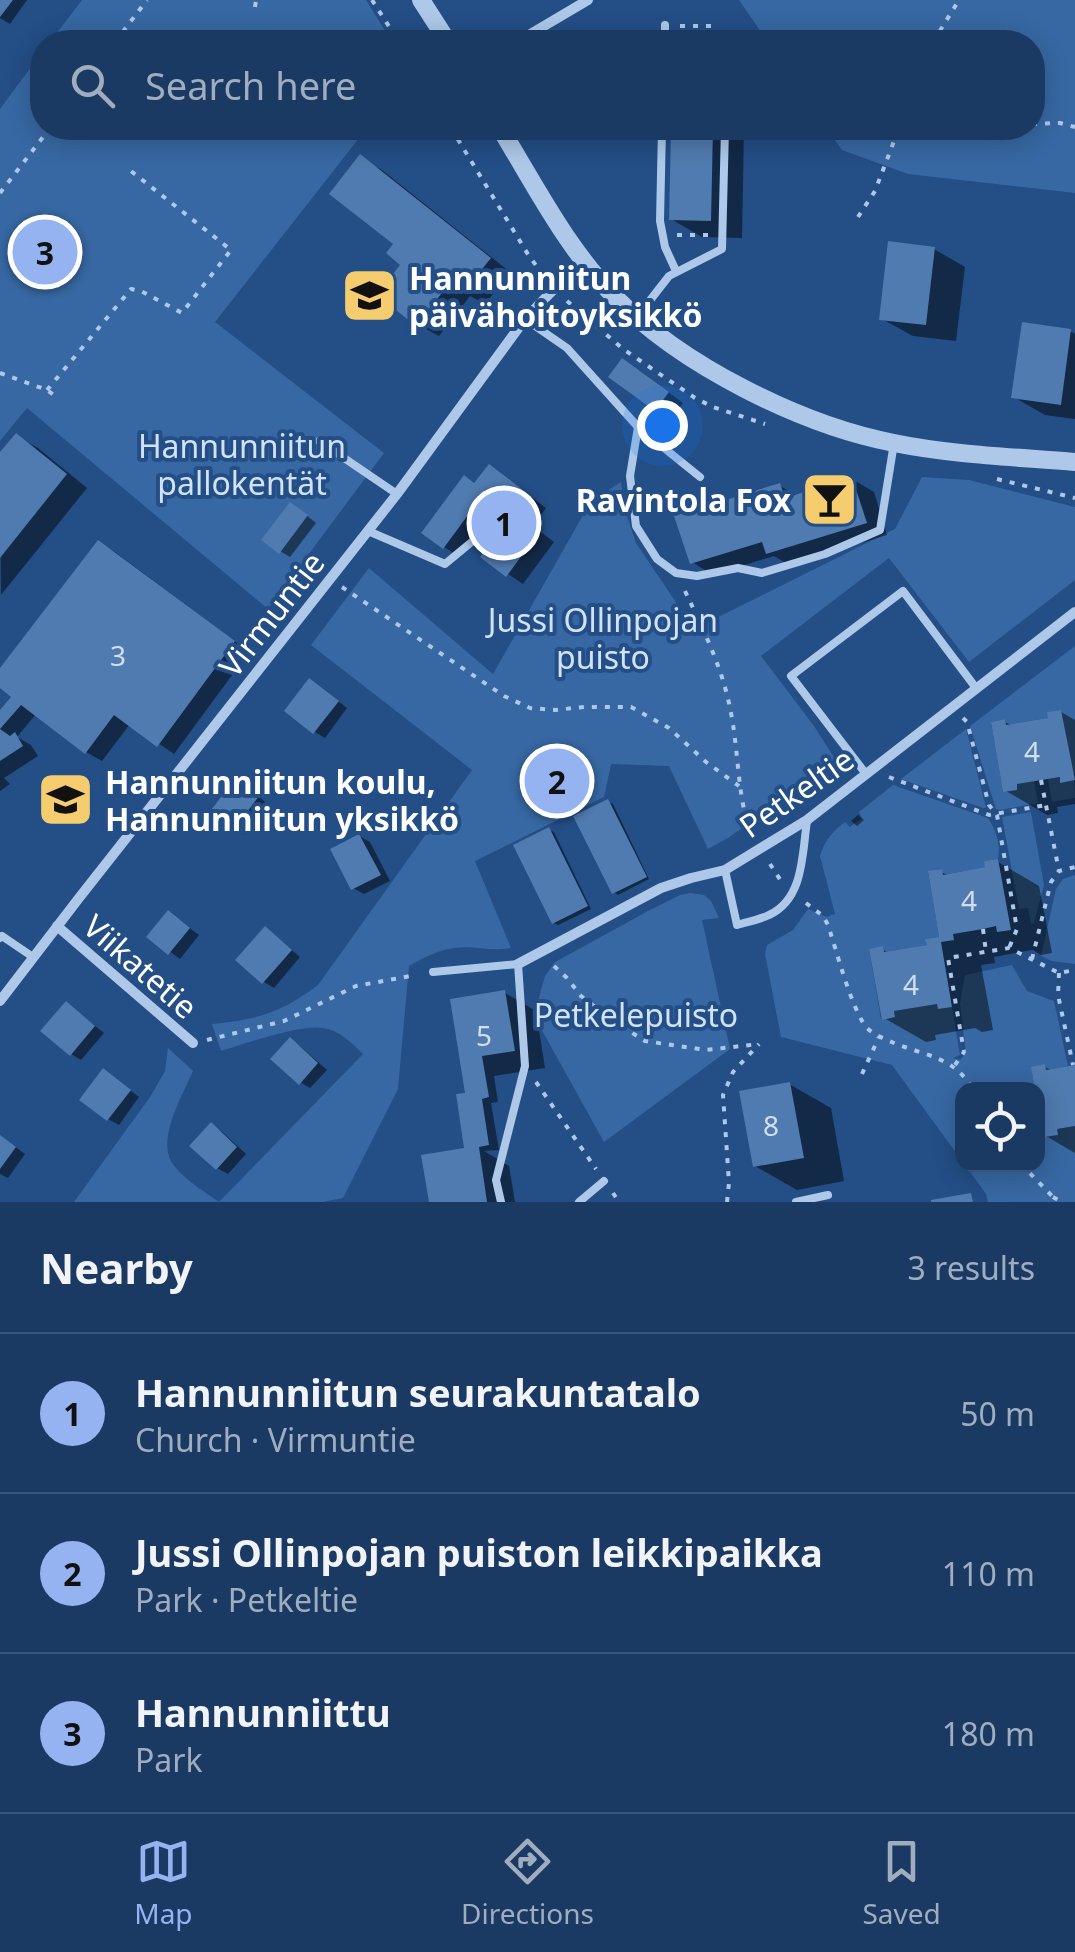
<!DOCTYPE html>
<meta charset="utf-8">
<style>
:root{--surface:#1a3a64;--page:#27456d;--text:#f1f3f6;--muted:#9fadbf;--line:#385478;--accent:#95b2f1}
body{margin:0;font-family:"Noto Sans",sans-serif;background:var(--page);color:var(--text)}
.controls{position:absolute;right:30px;bottom:30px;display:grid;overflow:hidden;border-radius:20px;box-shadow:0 5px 25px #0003}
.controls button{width:90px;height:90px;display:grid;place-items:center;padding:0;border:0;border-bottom:2px solid var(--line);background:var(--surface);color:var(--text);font:50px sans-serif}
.you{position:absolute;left:662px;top:425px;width:35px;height:35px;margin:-25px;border:8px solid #fff;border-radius:50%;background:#1a73e8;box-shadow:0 0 0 15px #1a73e833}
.badge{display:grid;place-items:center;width:65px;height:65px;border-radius:50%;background:var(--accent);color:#111;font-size:32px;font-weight:700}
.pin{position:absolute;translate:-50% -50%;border:5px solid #fff;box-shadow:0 2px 10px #0006}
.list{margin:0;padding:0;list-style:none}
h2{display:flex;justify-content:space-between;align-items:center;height:130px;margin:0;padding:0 40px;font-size:42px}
h2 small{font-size:32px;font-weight:400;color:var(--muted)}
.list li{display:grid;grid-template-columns:65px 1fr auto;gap:30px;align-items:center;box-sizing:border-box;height:160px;padding:0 40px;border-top:2px solid var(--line)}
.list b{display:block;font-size:38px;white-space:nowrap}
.list p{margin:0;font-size:32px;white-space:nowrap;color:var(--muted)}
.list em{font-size:32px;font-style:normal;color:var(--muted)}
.icon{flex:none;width:55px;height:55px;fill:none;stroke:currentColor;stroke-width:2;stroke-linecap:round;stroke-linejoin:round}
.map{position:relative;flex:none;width:1075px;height:1202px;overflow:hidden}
.search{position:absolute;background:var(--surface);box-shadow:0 5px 25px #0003;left:30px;right:30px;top:30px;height:110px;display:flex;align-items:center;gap:25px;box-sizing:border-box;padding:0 35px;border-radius:40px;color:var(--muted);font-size:38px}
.sheet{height:610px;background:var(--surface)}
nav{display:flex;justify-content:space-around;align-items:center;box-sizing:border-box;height:140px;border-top:2px solid var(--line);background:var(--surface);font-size:28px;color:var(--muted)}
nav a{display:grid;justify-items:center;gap:5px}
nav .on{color:var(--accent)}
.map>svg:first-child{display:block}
.green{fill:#3768a3}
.shadow{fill:#0007}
.building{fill:#507bb0}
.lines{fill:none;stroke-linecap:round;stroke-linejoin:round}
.path{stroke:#adc8e9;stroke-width:4;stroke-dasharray:5 8;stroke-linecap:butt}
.service{stroke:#adc8e9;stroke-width:8}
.minor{stroke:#adc8e9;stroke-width:10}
.tertiary{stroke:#adc8e9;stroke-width:18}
.labels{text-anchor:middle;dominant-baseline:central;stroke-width:8;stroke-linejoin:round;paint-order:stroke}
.number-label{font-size:28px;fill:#d3deeb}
.poi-label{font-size:32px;font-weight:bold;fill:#fff;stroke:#234e86;text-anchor:start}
.park-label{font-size:32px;fill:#d1e2f7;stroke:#234e86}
.street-label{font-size:32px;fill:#fff;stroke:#234e86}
</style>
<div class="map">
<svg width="1075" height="1202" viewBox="0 0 1075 1202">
<rect width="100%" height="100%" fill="#234e86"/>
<g class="green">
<polygon points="82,0 366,0 392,42 50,42"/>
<polygon points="739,0 1075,0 1075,193 908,174 842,150 826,128 1032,128 1032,42 768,42"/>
<polygon points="42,52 42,128 367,128 215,322 384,453 268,609 27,408 0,441 0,109"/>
<path d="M922 477 969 480 1075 507V580L969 662 889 558 761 656 814 726 837 762 728 838 708 849 669 766 611 764 604 797 475 861 511 948C490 952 473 945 454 948 438 950 423 958 409 966L398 1089 343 1198 323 1202H74L150 1097 165 1071 168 1048 193 1071C183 1094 158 1137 171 1161 181 1178 204 1191 219 1202L363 1054C352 1043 339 1030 323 1028 300 1024 245 1044 221 1051L212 1024C257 1020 282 1012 318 985L472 770 311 645 369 568 493 674 591 501 621 482 626 513 636 543 694 629 895 529Z"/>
<polygon points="1075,646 1075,773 1073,774 1061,710 1048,712 1048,718 1006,725 1005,719 991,722 1003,792 1017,784 1034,781 1038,803 1000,810 996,809 970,726"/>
<polygon points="966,729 986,808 983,808 901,779"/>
<polygon points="1060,777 1061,782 1074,780 1075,798 1052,802 1048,779"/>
<path d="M893 785 988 818C996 830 1001 845 998 859L985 861V867L943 875 941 869 928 872 939 937 926 939 927 945 884 952 882 947 869 949 881 1019 895 1017 894 1011 937 1004 939 1009 952 1007 960 1055 953 1058 960 1060 966 1053 960 1003 965 975 1012 965 1027 991 1054 1001 1068 1066 1046 1070 1045 1065 1032 1073 1035 1089 962 1090V1161L892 1065 781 1037 765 954 767 945 793 930 808 909 827 917 835 914 820 856C825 840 832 832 845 822L850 827 862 818 859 812Z"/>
<polygon points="1031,812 1044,885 1034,923 1031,924 1028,908 1019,909 1002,817"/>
<polygon points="1075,875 1075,964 1052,961 1041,956 1056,889 1063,879"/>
<polygon points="690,893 704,895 711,901 719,918 702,920 730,1049 604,1142 534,1016 545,976 555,962 648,911 680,895"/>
<polygon points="1038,1105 1044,1137 1057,1135 1057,1129 1075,1126 1075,1202 988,1202 986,1194 965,1165 1038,1164"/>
</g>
<g class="shadow">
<polygon points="0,0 27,0 10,24 0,18"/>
<polygon points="676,33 714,34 729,42 675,42"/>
<polygon points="673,128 744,128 742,238 702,237 671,219"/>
<polygon points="360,158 382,170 510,272 485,304 470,296 439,336 417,324 397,244"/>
<polygon points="934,249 965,267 956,341 913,336 882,319"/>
<polygon points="1070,331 1075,334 1075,419 1045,415 1014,397"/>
<polygon points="639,370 683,403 673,418 657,409"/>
<polygon points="16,436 38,448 87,488 1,595 0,456"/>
<polygon points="505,477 546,508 533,526 554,542 523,584 508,574 499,535 484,524 460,557 444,547 476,485"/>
<polygon points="852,479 874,492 887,535 789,565 774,556 713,575 692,562 780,486 798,496"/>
<polygon points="301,511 316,523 290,557 280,551"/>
<polygon points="99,543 115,552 249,652 174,754 130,724 102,761 86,752 36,714 17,737 31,745 38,756 4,778 10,784 0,791 0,714 15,696 0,685 0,673"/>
<polygon points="320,687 347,708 325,738 315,732"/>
<polygon points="1061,712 1075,720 1075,804 1057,807 1058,813 1047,815 1006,791 1005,722 1013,726 1051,720"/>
<polygon points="246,787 268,804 244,835 234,829"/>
<polygon points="608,802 613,804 649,879 618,895 614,892"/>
<polygon points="858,815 864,820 857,826 851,821"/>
<polygon points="549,830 554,832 591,909 558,925 554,923"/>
<polygon points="359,836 370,842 390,881 364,894 353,888"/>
<polygon points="998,862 1039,886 1052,953 1041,955 1033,950 1026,951 994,957 995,963 981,965 993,1030 982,1032 975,1028 935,1035 936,1040 926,1042 884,1018 882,949 890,954 929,947 941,939 941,872 950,876 988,869"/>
<polygon points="169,913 199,935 180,959 150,937"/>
<polygon points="275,936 300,957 274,988 264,982"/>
<polygon points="505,993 536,1011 545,1068 494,1076 498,1102 491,1103 499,1150 484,1151 509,1166 515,1202 432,1202 467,1150 468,1095 453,1001"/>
<polygon points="67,1004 104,1033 81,1060 71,1054"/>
<polygon points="290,1040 300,1046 327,1070 310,1088 300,1082"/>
<polygon points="1045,1067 1053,1071 1075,1067 1075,1153 1046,1136 1034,1069"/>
<polygon points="114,1078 139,1097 119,1125 108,1119"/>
<polygon points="789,1084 831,1108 844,1181 797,1190 755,1166"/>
<polygon points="211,1125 221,1131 246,1154 228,1174 217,1168"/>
<polygon points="0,1136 25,1154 8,1178 0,1174"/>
</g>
<g class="building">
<polygon points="0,0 13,0 0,17"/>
<polygon points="673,31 715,32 715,42 673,42"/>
<polygon points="671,128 713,128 711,221 669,220"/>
<polygon points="360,154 491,258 462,294 449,284 416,326 377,295 400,265 386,253 393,244 329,194"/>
<polygon points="888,241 935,247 926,325 879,320"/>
<polygon points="1022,322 1071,329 1061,405 1011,398"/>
<polygon points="622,358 669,392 655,411 608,377"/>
<polygon points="16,433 67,474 0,558 0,452"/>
<polygon points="489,464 532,497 518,515 540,531 506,577 480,557 496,536 468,515 443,549 421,533 464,475 474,483"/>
<polygon points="852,477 867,523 766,554 762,542 690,564 674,516 780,483 785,498"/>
<polygon points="290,502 308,515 279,554 261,540"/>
<polygon points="98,540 235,641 157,747 114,715 85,754 21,705 0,729 10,736 15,732 23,746 0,761 0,710 11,697 0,688 0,668"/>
<polygon points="309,678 339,701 313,734 284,711"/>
<polygon points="1061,710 1075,780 1060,783 1060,777 1017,784 1017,790 1003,792 991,722 1005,719 1006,725 1048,718 1047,712"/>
<polygon points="235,778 259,796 233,831 209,813"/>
<polygon points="608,799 647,877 612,894 573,816"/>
<polygon points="549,827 588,906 552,924 513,845"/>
<polygon points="359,834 381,875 351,890 330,849"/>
<polygon points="998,859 1011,930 997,932 996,926 983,929 953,934 954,940 941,942 952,1007 938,1009 937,1004 894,1011 895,1017 882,1020 869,949 883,946 884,952 927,945 925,939 939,937 928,871 942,869 943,875 985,867 984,861"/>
<polygon points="168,910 190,928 168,955 146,937"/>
<polygon points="265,926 292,950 262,984 235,960"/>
<polygon points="505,990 515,1051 482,1056 489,1097 482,1099 489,1145 479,1147 487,1202 429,1202 421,1155 464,1148 456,1094 465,1093 450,999"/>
<polygon points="66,1001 95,1026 70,1056 40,1031"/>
<polygon points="290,1037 318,1063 299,1085 270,1059"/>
<polygon points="1045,1064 1046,1070 1075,1065 1075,1126 1057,1129 1058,1135 1044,1137 1038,1105 1038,1090 1035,1090 1031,1067"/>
<polygon points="103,1068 131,1090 107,1121 79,1100"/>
<polygon points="790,1082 804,1158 753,1167 739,1091"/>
<polygon points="211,1122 237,1147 216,1170 189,1146"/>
<polygon points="0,1135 16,1147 0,1169"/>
<polygon points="971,1193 973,1202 931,1202 931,1200"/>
</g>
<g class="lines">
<g class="path">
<polyline points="372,0 399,42"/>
<polyline points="255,7 256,0"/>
<polyline points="680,26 715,26"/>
<polyline points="115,42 147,0"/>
<polyline points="933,42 959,0"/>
<polyline points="1032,124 1060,123 1075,127"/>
<polyline points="451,128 529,256 544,276"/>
<polyline points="0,193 50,128"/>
<polyline points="858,217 875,191 899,128"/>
<polyline points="677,235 708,235"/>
<polyline points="567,301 623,349 695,398 713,407 765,424"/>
<polyline points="0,373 47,390 58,398"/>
<polyline points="47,390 131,289 141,291 182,313 231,250 131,171"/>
<polyline points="997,479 1075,498"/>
<polyline points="342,587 504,696 530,708 555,710 584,707 631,707 669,728 706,762 739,786"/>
<path d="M685 591C704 631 723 669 731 713 739 754 737 795 751 835"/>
<polyline points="963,718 967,722 989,805 997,815 1017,929 1009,948"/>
<polyline points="889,777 989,815 1046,805"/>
<polyline points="1041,780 1059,871"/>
<polyline points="770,864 781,881"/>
<path d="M806 903 823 916 828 925C836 949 852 1011 867 1028 874 1035 885 1039 894 1043 926 1056 955 1057 973 1090"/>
<polyline points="983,929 986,952"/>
<polyline points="1032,959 1051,882 1059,871 1075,867"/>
<polyline points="554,966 567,978 581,996 613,1021 645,1041 706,1050 759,1044"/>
<polyline points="1059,973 1058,995 1073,1065"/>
<polyline points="207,1040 284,1021 356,986 416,975"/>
<polyline points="955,1065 964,1052 948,958 1009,948 1059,973 1075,970"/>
<polyline points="862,1074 879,1037"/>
<polyline points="536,1082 596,1169"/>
<polyline points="1021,1164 1053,1197 1054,1202"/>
<polyline points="613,1193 619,1202"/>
<polyline points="1053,1197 1062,1202"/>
<polyline points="727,1202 729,1183 723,1095 733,1072 759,1044"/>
</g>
<g class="service">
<polyline points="665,42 665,25"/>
<polyline points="727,42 727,36"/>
<polyline points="662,128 660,221 665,247 676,271"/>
<polyline points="637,317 669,276 722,249 725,128"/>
<polyline points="525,319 567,348 638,427 700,477"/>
<polyline points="638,427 630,476 636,526 657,559 676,573 697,576 738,568 762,573 825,554 880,530 894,443"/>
<polyline points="319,441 397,494"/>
<polyline points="368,531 445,564 474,540"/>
<polyline points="866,774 791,676 903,591 976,688"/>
<path d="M725 870 737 925C747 922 759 920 769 915 804 899 802 854 807 821"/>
<polyline points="0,938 2,936 33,957"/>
<polyline points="433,972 518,964 525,1066 496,1180 501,1202"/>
<polyline points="579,1202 604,1181"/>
<polyline points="796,1202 828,1195"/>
</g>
<g class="minor">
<polyline points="517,42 588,0"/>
<polyline points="57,926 193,1043"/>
<polyline points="518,964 661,888 691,878 725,870 807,820 1075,612"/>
<polyline points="0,1001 79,898 397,494 525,319 555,288 586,264"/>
</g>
<g class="tertiary">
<polyline points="421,0 448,42"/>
<path d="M500 128C535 185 567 249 615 297 681 365 801 425 894 443 953 455 1015 457 1075 462"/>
</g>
</g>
<defs>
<symbol id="school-square" viewBox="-11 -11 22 22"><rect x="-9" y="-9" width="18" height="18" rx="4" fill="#f5cd6f" stroke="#234e86"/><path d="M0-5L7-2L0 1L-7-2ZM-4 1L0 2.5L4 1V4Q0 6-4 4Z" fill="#111"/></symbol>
<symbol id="bar-square" viewBox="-11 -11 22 22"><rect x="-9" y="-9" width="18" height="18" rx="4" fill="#f5cd6f" stroke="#234e86"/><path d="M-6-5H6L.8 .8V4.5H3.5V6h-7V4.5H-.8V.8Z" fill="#111"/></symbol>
</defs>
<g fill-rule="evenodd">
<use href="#school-square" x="338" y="264" width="63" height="63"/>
<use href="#bar-square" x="798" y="468" width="63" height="63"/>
<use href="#school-square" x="34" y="768" width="63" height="63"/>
</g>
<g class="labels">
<g class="number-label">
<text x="118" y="655">3</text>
<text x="1032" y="751">4</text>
<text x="969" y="900">4</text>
<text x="911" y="984">4</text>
<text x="484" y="1035">5</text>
<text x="771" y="1125">8</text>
</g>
<g class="poi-label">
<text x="409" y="277">Hannunniitun<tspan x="409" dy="37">päivähoitoyksikkö</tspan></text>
<text x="791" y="499" text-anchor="end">Ravintola Fox</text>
<text x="105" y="781">Hannunniitun koulu,<tspan x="105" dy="37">Hannunniitun yksikkö</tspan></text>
</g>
<g class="park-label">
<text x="242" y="445">Hannunniitun<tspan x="242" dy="37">pallokentät</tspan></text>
<text x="603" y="619">Jussi Ollinpojan<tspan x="603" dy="37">puisto</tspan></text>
<text x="636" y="1014">Petkelepuisto</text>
</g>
<g class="street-label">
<text transform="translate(271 614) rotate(-52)">Virmuntie</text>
<text transform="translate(796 792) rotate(-35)">Petkeltie</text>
<text transform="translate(141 966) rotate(41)">Viikatetie</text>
</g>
</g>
</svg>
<div class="controls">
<button><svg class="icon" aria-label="locate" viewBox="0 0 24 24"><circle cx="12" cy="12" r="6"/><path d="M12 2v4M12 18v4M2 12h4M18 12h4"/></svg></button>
</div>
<div class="you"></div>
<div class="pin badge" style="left:504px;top:523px">1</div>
<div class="pin badge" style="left:557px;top:781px">2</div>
<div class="pin badge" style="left:45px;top:252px">3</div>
<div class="search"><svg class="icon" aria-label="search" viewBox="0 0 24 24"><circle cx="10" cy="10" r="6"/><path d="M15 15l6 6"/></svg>Search here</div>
</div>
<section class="sheet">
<h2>Nearby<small>3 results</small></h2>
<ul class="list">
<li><span class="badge">1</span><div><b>Hannunniitun seurakuntatalo</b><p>Church · Virmuntie</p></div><em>50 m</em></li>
<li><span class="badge">2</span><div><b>Jussi Ollinpojan puiston leikkipaikka</b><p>Park · Petkeltie</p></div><em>110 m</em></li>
<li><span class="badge">3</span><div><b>Hannunniittu</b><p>Park</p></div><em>180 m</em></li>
</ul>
</section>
<nav>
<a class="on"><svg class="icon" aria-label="map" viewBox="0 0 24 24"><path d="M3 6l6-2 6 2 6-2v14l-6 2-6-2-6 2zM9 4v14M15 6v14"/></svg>Map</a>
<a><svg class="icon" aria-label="directions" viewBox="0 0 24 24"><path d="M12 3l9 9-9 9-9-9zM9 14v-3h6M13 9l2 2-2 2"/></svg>Directions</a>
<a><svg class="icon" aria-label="saved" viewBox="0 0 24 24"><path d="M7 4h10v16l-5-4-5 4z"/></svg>Saved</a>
</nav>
